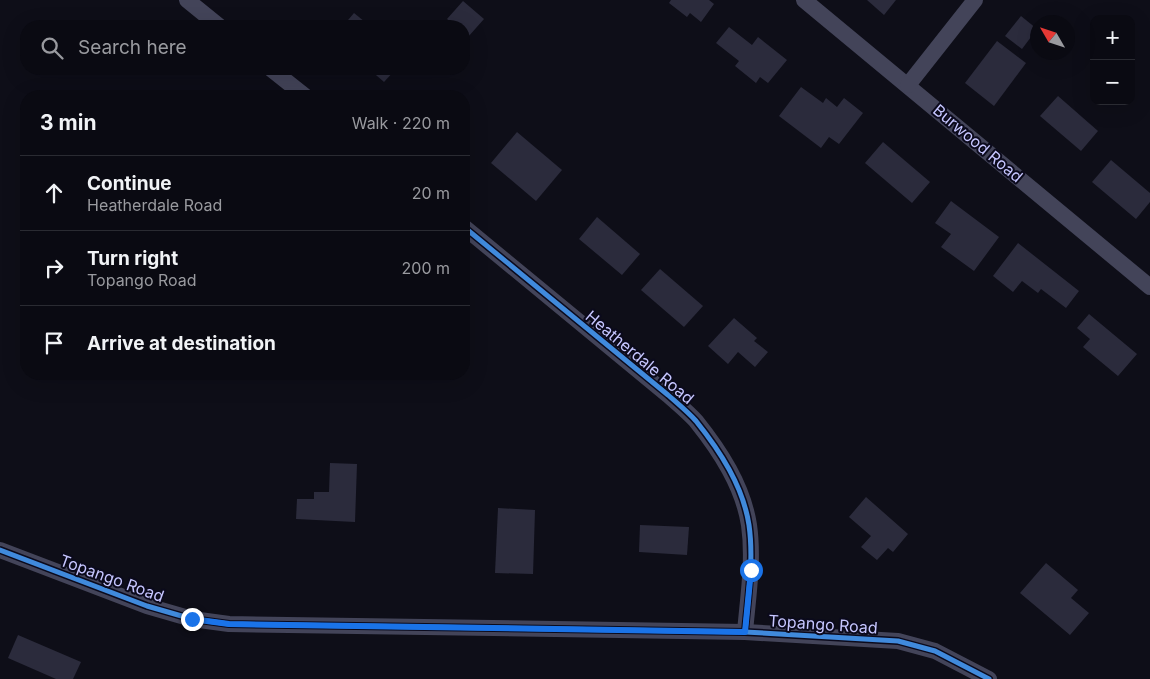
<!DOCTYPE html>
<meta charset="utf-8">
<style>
:root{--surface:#0a0a12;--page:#13131b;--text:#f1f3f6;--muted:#999a9f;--line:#2a2b32}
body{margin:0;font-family:Inter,sans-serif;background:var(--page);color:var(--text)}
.controls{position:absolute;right:15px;top:15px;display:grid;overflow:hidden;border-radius:10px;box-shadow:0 5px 20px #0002}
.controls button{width:45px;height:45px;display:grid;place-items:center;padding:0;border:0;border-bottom:1px solid var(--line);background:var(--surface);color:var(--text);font:25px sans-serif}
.compass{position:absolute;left:1030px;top:15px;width:45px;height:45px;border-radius:50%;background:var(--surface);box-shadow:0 5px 20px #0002;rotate:309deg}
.stop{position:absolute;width:15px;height:15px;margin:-11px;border:4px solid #1a73e8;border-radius:50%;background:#fff}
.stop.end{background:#1a73e8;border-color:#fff;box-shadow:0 1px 5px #0008}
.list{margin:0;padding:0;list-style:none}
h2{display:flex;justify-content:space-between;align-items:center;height:65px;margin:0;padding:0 20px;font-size:21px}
h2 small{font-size:16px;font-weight:400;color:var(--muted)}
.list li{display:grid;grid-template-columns:32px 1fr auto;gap:15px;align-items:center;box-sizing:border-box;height:75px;padding:0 20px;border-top:1px solid var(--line)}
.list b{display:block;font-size:19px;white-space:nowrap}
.list p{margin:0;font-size:16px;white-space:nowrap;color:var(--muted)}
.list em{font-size:16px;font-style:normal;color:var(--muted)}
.icon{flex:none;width:28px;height:28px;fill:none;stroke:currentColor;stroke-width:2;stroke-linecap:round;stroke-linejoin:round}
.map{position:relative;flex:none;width:1150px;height:679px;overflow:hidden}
.search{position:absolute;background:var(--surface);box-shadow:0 5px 20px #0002;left:20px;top:20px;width:450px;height:55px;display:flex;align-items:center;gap:12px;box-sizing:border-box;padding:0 18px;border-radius:20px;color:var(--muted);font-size:19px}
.panel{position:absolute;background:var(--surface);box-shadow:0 5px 20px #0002;left:20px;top:90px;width:450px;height:290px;border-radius:20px}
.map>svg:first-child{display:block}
.building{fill:#2b2b3c}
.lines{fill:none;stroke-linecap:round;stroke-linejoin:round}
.street{stroke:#434459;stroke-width:16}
.cycleway-casing{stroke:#0b0a1c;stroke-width:8}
.cycleway{stroke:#408adc;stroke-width:5}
.route{stroke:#1a73e8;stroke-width:6}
.labels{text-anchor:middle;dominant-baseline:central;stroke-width:4;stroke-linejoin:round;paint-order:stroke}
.street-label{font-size:16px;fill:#c6c6ff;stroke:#0b0a1c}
</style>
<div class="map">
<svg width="1150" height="679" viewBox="0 0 1150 679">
<rect width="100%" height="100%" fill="#0e0e18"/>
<g class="building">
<polygon points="671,0 709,0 714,4 701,22 690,13 687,17 669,3"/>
<polygon points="867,0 896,0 884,15"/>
<polygon points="463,1 484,19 468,37 464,33 464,26 456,26 447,19"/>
<polygon points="354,13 370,26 343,26"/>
<polygon points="1021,16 1037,29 1022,49 1005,36"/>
<polygon points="381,20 389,26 376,26"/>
<polygon points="729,27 752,45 758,37 787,60 768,83 760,77 756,83 735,66 739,61 716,43"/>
<polygon points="997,41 1026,63 994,106 965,83"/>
<polygon points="369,69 396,69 384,82"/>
<polygon points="801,87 823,103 826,98 837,107 844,98 863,113 839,144 829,137 821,148 779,116"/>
<polygon points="1058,96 1098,131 1081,151 1040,116"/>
<polygon points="517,132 562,170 536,201 491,163"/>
<polygon points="883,142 930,182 912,203 865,163"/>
<polygon points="1111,160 1150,193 1150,202 1136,219 1092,182"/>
<polygon points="951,201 999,237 974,271 941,247 951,234 935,223"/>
<polygon points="597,217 640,254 622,275 579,239"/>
<polygon points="1018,243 1079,291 1066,308 1041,289 1038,293 1022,281 1013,292 993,276"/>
<polygon points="660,269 703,306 684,327 641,290"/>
<polygon points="1089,314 1137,354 1118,376 1083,347 1090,339 1077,328"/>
<polygon points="734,318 757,338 754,341 768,352 755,367 738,352 728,364 708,346"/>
<polygon points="330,463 357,464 355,522 296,519 297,499 314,499 314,492 329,492"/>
<polygon points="866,497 908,534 893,552 888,548 877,560 861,547 871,536 849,517"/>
<polygon points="498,508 535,510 533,574 495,573"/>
<polygon points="640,525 689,527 687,555 639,552"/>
<polygon points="1046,563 1078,590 1071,598 1089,613 1070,635 1020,593"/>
<polygon points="18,635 81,662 73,679 56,679 8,658"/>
</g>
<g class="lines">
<g class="street">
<polyline points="187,0 219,26"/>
<polyline points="804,0 1150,287"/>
<polyline points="271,69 305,96"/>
<polyline points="908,85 975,0"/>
<path d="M464 227 668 395C677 403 688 412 696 421 720 451 743 486 749 525 754 560 748 597 745 632"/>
<polyline points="0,550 147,606 192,619 229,624 745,632 898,641 935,651 989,679"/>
</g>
<defs>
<g id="cycleway">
<path d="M464 227 668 395C677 403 688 412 696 421 720 451 743 486 749 525 754 560 748 597 745 632"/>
<polyline points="0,550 147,606 192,619 229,624 745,632 898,641 935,651 989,679"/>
</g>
</defs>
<use href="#cycleway" class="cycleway-casing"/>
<use href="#cycleway" class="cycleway"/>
</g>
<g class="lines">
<polyline class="route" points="192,619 229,624 745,632 751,570"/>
</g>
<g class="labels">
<g class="street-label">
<text transform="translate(978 143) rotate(40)">Burwood Road</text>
<text transform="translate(640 357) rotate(40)">Heatherdale Road</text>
<text transform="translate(112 578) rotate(20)">Topango Road</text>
<text transform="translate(823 624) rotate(4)">Topango Road</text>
</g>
</g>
</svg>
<div class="controls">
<button>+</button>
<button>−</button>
</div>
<svg class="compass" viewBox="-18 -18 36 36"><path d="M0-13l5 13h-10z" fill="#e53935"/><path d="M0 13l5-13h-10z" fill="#999a9f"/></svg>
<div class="stop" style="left:751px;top:570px"></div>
<div class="stop end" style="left:192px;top:619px"></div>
<div class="search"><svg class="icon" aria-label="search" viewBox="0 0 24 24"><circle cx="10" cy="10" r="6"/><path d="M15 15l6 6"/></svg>Search here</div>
<section class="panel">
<h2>3 min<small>Walk · 220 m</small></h2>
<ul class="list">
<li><svg class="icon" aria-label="ahead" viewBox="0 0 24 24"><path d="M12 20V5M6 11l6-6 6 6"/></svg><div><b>Continue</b><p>Heatherdale Road</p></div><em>20 m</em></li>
<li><svg class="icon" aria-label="right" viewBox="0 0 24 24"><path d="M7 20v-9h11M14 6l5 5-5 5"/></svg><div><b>Turn right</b><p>Topango Road</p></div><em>200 m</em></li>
<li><svg class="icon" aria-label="arrive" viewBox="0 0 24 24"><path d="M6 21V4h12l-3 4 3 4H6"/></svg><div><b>Arrive at destination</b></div></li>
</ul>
</section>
</div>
